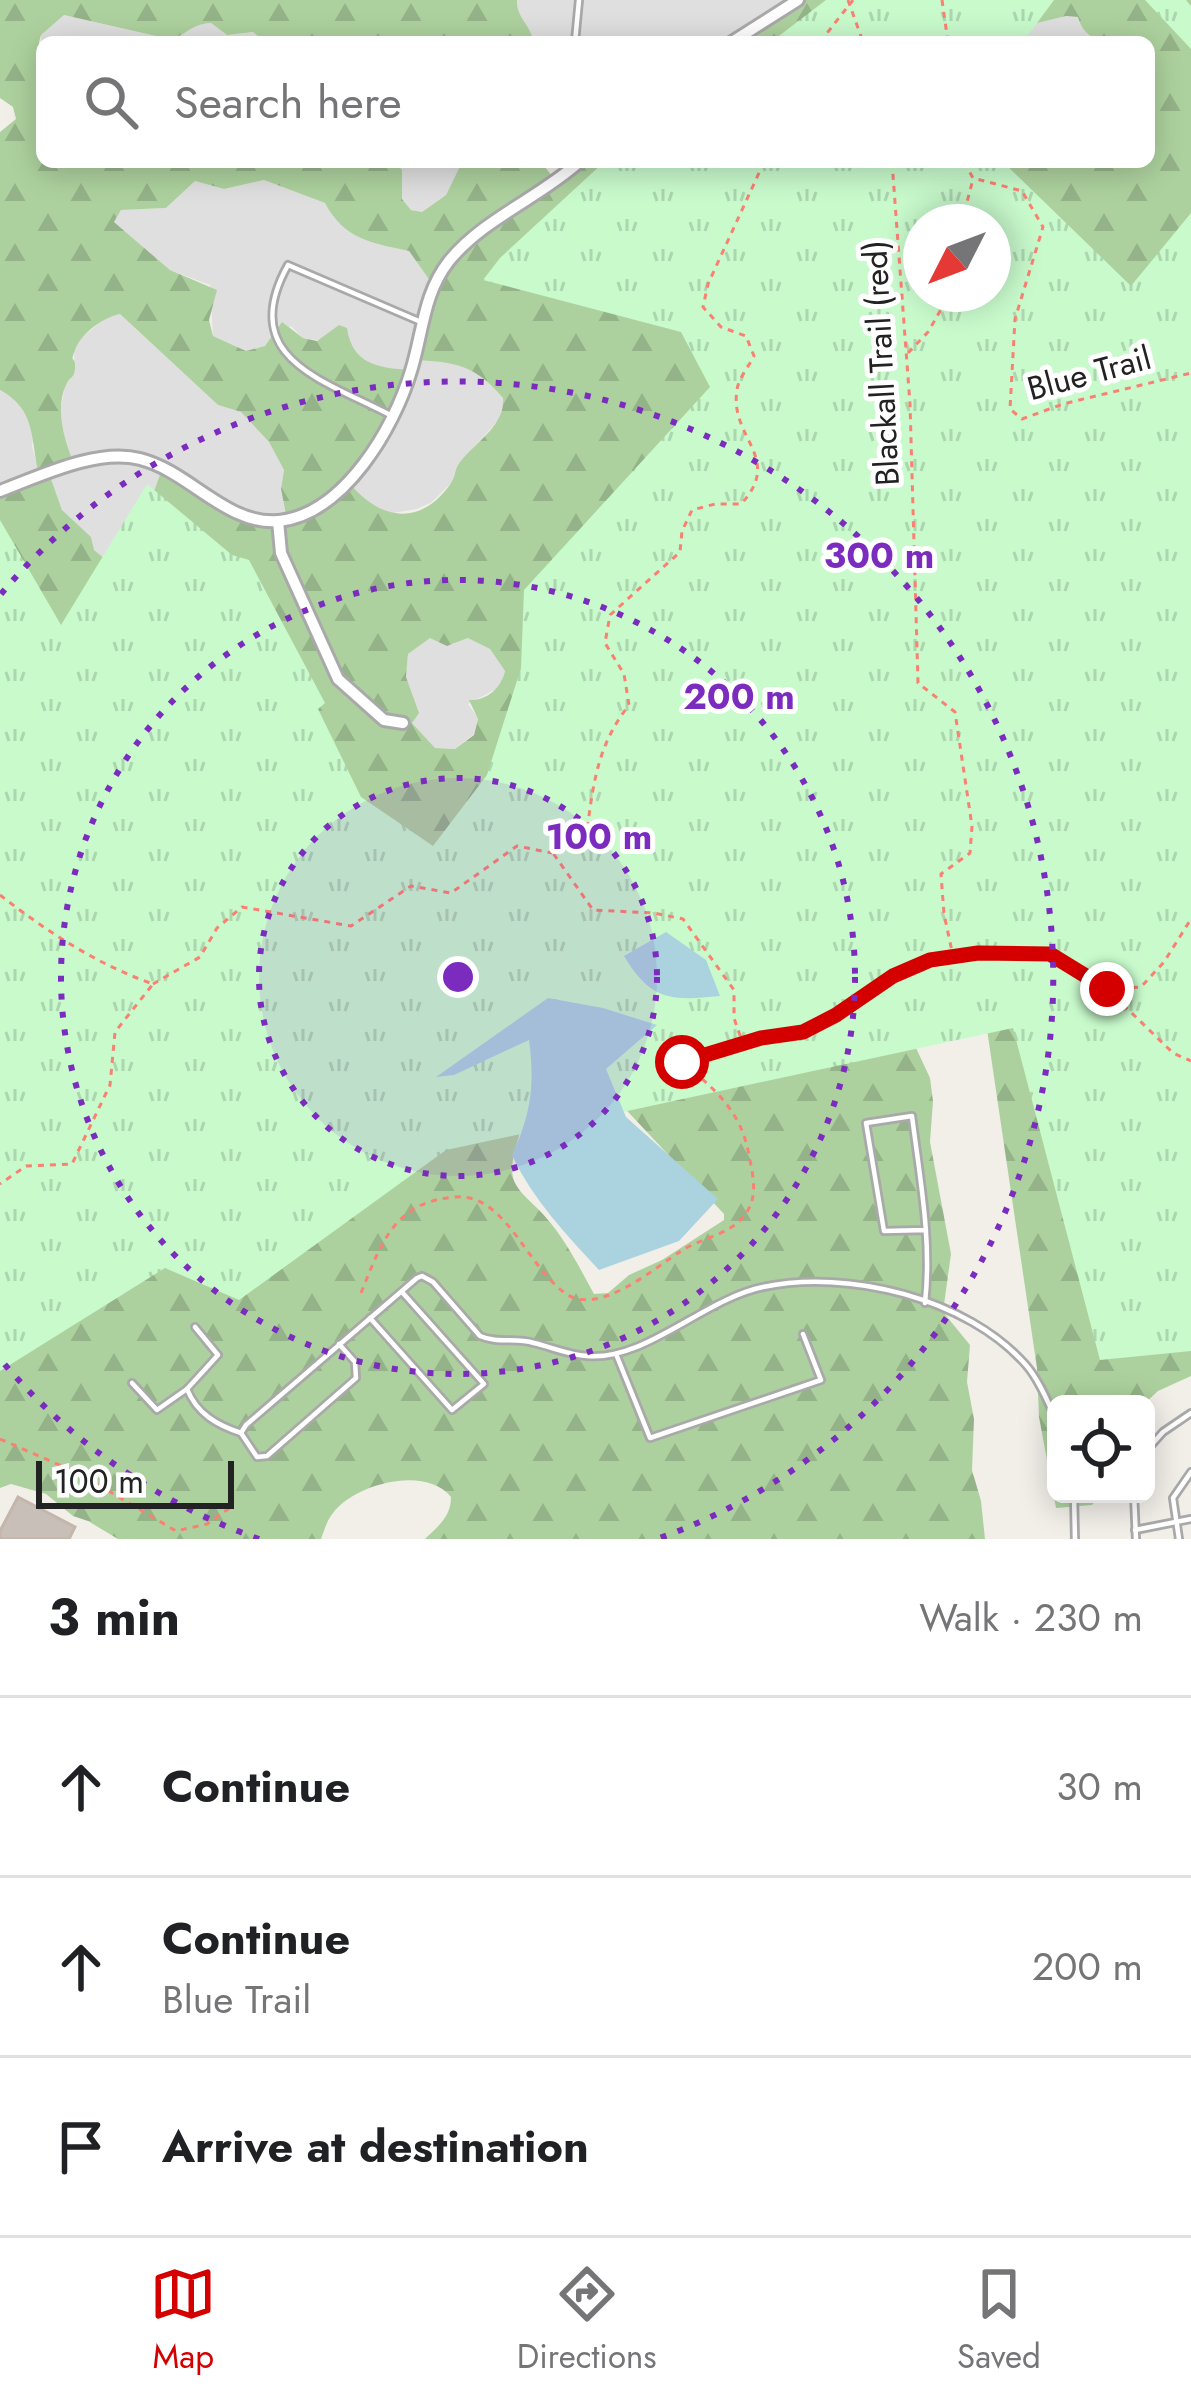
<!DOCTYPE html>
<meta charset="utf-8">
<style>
:root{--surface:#fff;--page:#f6f6f6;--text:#202124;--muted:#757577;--line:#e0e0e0;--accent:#d40000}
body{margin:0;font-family:Jost,sans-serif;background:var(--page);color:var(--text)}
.controls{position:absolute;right:36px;bottom:36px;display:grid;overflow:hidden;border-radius:18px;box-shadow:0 6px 30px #0003}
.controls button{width:108px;height:108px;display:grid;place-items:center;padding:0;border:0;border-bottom:3px solid var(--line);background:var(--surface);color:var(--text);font:60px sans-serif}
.compass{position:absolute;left:903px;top:204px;width:108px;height:108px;border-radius:50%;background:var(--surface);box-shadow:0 6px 30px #0003;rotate:228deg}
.scale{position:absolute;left:36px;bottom:30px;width:198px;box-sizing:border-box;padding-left:12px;border:6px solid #222;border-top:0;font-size:33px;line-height:42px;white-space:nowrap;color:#222;-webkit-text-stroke:9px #fff;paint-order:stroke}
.stop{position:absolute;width:36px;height:36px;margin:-27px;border:9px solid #d40000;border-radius:50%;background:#fff}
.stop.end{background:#d40000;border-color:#fff;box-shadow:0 3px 12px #0008}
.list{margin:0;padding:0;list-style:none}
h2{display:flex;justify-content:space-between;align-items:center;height:156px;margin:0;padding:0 48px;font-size:51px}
h2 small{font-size:39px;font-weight:400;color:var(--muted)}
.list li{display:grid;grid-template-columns:78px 1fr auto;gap:36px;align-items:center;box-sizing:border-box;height:180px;padding:0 48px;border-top:3px solid var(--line)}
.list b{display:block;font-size:45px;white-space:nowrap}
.list p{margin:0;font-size:39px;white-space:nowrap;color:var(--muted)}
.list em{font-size:39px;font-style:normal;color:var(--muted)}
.icon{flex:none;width:66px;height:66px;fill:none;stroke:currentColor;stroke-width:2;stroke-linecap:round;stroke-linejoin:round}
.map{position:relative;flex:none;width:1191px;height:1539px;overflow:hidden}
.search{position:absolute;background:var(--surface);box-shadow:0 6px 30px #0003;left:36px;right:36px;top:36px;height:132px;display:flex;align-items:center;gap:30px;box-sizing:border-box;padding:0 42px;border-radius:18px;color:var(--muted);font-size:45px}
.sheet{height:696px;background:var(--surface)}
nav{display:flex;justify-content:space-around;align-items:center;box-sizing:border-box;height:168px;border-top:3px solid var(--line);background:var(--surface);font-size:33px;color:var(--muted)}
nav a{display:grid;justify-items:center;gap:6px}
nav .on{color:var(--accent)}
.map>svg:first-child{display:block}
.residential{fill:#e0dfdf}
.forest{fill:url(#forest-firs);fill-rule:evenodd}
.park{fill:url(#park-tufts);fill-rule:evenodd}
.water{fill:#aad3df}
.building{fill:#c7bfb8;stroke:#c4b6ab;stroke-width:3}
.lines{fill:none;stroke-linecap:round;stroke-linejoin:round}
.service-casing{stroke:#a9a9a9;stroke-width:10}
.minor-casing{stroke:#a9a9a9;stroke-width:16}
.path{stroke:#fa8072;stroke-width:3;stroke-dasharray:6 6;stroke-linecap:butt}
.service{stroke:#fff;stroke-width:4.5}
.minor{stroke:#fff;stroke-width:10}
.route{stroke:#d40000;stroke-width:15}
.ring{fill:none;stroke:#7b2cbf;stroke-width:6;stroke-dasharray:6 12}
.labels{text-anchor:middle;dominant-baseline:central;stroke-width:10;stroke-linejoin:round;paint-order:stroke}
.street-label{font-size:33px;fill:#222;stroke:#fff}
.centre{fill:#7b2cbf;stroke:#fff;stroke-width:6}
.ring-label{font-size:36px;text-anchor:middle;font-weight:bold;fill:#7b2cbf;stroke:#fff;stroke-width:10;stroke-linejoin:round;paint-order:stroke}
</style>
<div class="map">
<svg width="1191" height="1539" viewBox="0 0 1191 1539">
<defs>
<pattern id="forest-firs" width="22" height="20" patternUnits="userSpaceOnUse" patternTransform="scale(3)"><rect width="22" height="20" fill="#add19e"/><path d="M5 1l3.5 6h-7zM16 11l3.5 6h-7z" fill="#95b388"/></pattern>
<pattern id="park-tufts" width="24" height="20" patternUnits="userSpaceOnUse" patternTransform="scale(3)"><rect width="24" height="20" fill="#c8facc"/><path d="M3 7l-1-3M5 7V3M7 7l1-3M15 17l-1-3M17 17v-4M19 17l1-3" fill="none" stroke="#acd6af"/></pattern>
</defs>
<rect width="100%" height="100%" fill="#f2efe9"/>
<g class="residential">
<polygon points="517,0 799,0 734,42 533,42 516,13"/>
<polygon points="64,15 169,39 195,24 211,23 227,35 254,32 265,42 42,42 42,53 41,35"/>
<polygon points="1065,16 1078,17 1092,38 1100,42 1020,42 1028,25"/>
<polygon points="395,162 462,162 446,195 422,212 411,210 402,199"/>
<polygon points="264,180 325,203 377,244 409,251 433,285 455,362 488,380 504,398 502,416 458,465 452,482 432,502 417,509 386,514 368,505 351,485 378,368 369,365 349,345 303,338 291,326 265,346 246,351 213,336 210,285 170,270 114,222 121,210 166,208 195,181 224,189"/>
<polygon points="120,314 218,405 241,412 269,442 284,470 281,490 287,520 250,515 200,484 152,497 109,562 94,550 62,510 50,476 63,438 60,413 65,386 75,372 74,350 80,339 108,316"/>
<polygon points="0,390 13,397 28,415 34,430 32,446 40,475 0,490"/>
<polygon points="430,637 453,644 468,638 473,640 490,649 505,671 500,687 468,704 478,718 474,734 455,749 435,748 411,722 406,677 408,654"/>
</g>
<g class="forest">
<path d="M0 0H517C516 18 532 26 533 42H265L253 32 227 35 211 23C189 24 184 38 169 39L64 15 41 35 39 42 42 162H239L253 168 266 167 269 162H395L402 170V199L411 210 422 212 446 195 462 162H541L556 181 579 162H857L903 1020 930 1078 933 1101 930 1142 951 1254 943 1312 970 1345 967 1382 974 1419 972 1470 981 1501 985 1539H425C438 1526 451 1517 451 1497 425 1465 355 1484 333 1513 327 1520 324 1531 321 1539H118L88 1521 73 1516 46 1494 11 1484 0 1488V490L39 475C30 439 37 410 0 390V132L16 119 13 107 0 98ZM264 180 325 203C344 239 371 243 409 251L433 285 416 360C457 362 476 366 503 398 506 426 472 444 458 465 455 470 455 477 451 483 422 526 382 521 351 485L410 370C378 368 352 364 347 328L339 325 317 341 303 338 282 322 265 346 246 351 213 336 209 320 217 290 170 270 114 222 121 210 166 208 195 181 224 189ZM120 314 218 405 241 412 269 442 284 470 281 489 287 520 250 515 200 484 161 472 152 497 109 562 94 550 91 537 62 510 50 476 73 461C64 439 55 409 66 385 70 376 74 379 75 369 76 353 69 366 75 350 81 333 104 317 120 314ZM430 638 447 646 468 638 490 649 505 671C501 688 487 701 469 700L478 719 474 735 455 749 435 748 412 723 419 713 406 677 408 654ZM614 1097 724 1214V1220L662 1260 629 1275 608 1293 594 1294C577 1263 562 1232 536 1207 528 1199 516 1189 513 1178 509 1159 520 1140 522 1122Z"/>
<polygon points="799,0 837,0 848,42 734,42"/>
<path d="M862 0H1191V443L986 633 893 162H1149V42C1122 42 1087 50 1078 17L1066 16 1029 25ZM921 222H993V294H921Z"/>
<polygon points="1191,660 1191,1376 1158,1391 1144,1404 1056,1404 1056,1494 1101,1494 1092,1505 1056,1508 1039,1417 1037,1368 985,1016"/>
</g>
<g class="park">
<polygon points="826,0 1054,0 1023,42 771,42"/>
<polygon points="1145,0 1186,0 1191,6 1191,49"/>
<path d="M604 162H1003L1131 286 1191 213V1351L1100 1360 1013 1028 446 1150 239 1300 165 1268 0 1371V520L61 625 147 484 232 555 249 560 325 703 318 709 361 797 433 846 487 775 521 668 524 590 710 387 681 332 483 280 500 258ZM921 222H993V294H921Z"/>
</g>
<g class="water">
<path d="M666 932 706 960 720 996C671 1001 651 1001 624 956Z"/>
<path d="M548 998 603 1008 657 1025 606 1069 626 1117 718 1199 679 1241 599 1270C566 1234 533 1200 512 1155 531 1114 535 1085 529 1040L454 1075 436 1077Z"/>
</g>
<polygon class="building" points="18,1497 75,1527 69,1539 0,1539 0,1531"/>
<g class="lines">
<defs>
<g id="service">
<polyline points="575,42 579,0"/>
<path d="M392 416C324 380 236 359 288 265L421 322"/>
<path d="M925 1303C932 1241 920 1179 912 1116L866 1123 884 1231 926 1230"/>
<polyline points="370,1318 452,1410 484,1384 402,1292"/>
<path d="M195 1327 218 1355 187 1389C197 1414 217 1425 241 1433"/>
<path d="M339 1344 355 1362 356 1378 267 1456 257 1457 241 1433 246 1425C303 1376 360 1327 417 1278L422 1276 433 1282 480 1336C498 1344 516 1337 534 1343 551 1347 569 1355 587 1356 646 1361 704 1299 763 1287 848 1269 967 1298 1026 1365 1039 1380 1048 1401 1056 1421"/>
<polyline points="616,1354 650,1438 821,1380 803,1334"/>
<polyline points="132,1383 157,1410 187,1389"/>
<polyline points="1146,1451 1163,1432 1191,1413"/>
<polyline points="1074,1494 1075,1539"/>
<polyline points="1134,1494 1136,1539"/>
<polyline points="1135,1530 1191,1519"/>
<polyline points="1179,1539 1173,1498 1191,1472"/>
</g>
<g id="minor">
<polyline points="732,42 798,0"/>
<path d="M0 491C40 476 97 448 140 459 189 471 227 526 279 521 344 514 394 428 411 371 423 333 423 294 449 261 483 219 539 198 579 162"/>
<polyline points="278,521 281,553 338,679 384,720 403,723"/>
</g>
</defs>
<use href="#service" class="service-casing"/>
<use href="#minor" class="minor-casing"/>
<g class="path">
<polyline points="848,0 863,42"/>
<polyline points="942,0 948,42"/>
<polyline points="820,42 853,0"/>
<path d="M764 162 708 284 703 307 721 327 746 336 754 356C749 366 738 379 737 390 729 438 784 458 741 504H715L692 510 682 531 680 552 610 615 605 643 624 674 629 705C600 742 594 777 588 823L553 853 593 910 654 913 683 919 734 990V1018L743 1044 803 1032 836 1015 893 976 930 960 1024 951 1050 954 1107 989 1173 1053 1191 1061"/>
<polyline points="892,162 910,404 918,683 955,712 972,826 970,853 941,874 944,914 953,956"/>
<polyline points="964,162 973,178 1022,191 1043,227 1015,319 1010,409 1022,419 1063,404 1191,373"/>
<polyline points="957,222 965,210 973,179"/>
<polyline points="908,353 928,332 950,294"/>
<path d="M0 895C46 931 98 965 153 984L115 1032 110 1085 72 1164 26 1166 0 1184"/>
<polyline points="153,984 200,957 217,928 242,907 351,926 411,886 451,893 517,846 552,853"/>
<polyline points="1108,989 1141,987 1164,962 1191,919"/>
<path d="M361 1293C381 1244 394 1201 456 1197 506 1193 528 1270 568 1295 600 1315 655 1268 681 1251 701 1238 729 1235 744 1216 759 1197 753 1177 749 1155 741 1111 715 1089 682 1062L741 1044"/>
<polyline points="0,1439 80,1474 176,1531 207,1524 231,1507"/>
</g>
<use href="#service" class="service"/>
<use href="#minor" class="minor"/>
</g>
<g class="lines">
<polyline class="route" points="682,1062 761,1038 803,1032 836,1015 893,976 930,960 978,953 1050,954 1107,989"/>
</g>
<circle cx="458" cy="977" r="199" fill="#7b2cbf" fill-opacity=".12"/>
<g class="ring">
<circle cx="458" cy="977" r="199"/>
<circle cx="458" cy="977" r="397"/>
<path d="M259 1539A596 596 0 0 1 1 1360M1 594A596 596 0 1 1 657 1539"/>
</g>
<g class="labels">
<g class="street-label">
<text transform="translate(881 363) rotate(-93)">Blackall Trail (red)</text>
<text transform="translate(1089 373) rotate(-15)">Blue Trail</text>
</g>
</g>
<circle cx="458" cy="977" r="18" class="centre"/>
<g class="ring-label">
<text x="879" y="568">300 m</text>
<text x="739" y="709">200 m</text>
<text x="599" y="849">100 m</text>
</g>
</svg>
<div class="controls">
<button><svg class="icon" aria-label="locate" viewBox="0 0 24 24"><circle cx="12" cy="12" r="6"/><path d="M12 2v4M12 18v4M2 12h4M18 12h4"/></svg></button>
</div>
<svg class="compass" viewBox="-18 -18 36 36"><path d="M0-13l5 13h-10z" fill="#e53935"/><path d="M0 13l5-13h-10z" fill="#757577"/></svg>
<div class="scale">100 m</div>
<div class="stop" style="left:682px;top:1062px"></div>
<div class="stop end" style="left:1107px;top:989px"></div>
<div class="search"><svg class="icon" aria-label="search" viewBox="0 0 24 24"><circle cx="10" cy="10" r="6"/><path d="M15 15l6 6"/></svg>Search here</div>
</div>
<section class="sheet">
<h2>3 min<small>Walk · 230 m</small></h2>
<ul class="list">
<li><svg class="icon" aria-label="ahead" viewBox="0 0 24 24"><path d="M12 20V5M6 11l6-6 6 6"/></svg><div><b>Continue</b></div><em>30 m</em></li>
<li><svg class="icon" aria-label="ahead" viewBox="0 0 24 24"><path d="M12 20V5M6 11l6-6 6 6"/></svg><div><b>Continue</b><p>Blue Trail</p></div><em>200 m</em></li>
<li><svg class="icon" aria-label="arrive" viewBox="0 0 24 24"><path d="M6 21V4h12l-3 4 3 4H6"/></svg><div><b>Arrive at destination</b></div></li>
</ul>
</section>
<nav>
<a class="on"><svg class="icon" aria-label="map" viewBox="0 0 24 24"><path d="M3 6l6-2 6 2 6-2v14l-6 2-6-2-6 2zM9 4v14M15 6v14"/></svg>Map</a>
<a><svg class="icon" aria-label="directions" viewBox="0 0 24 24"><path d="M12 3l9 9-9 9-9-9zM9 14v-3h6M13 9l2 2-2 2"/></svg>Directions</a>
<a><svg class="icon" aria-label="saved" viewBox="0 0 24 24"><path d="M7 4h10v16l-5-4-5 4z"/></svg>Saved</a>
</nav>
